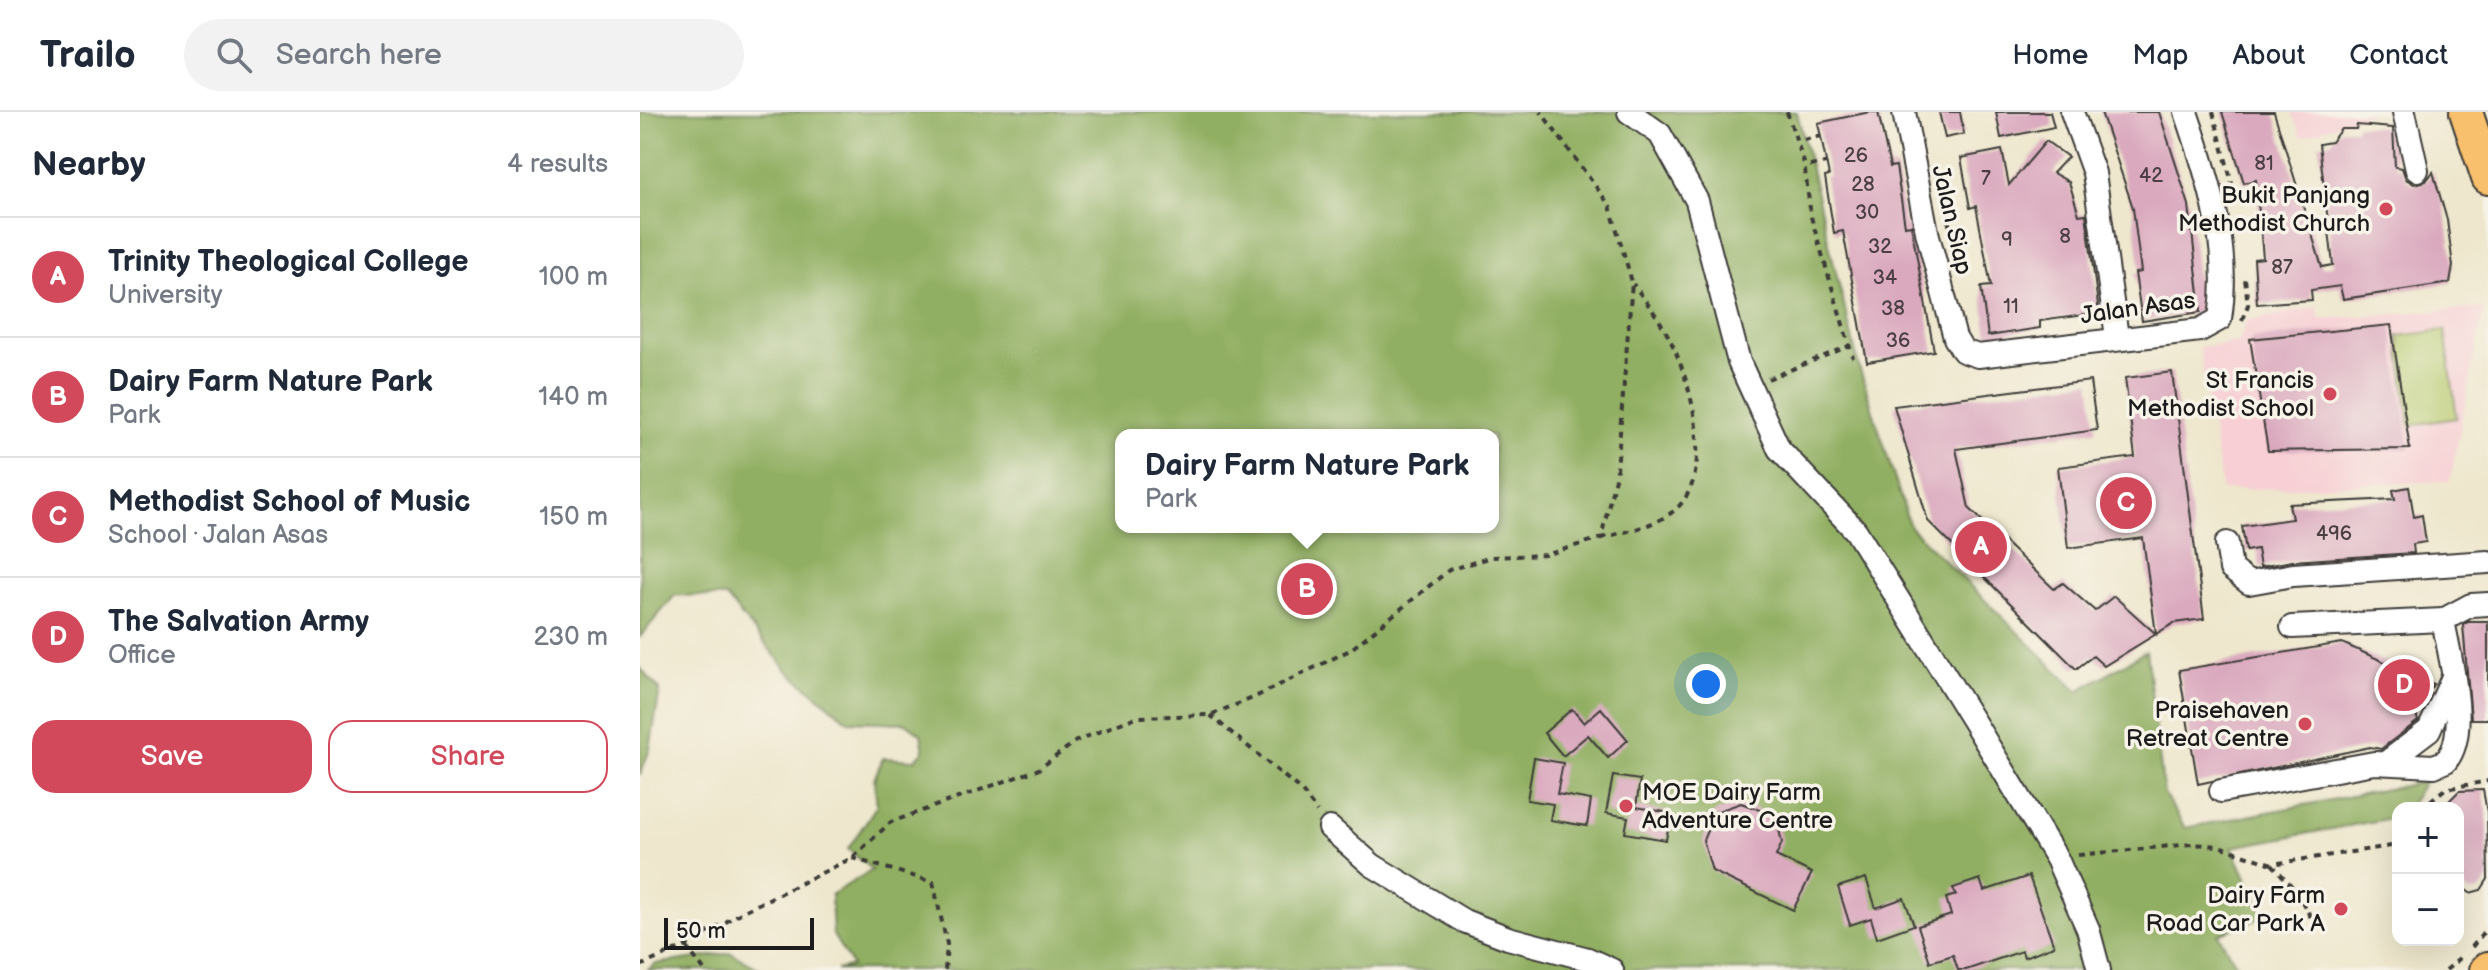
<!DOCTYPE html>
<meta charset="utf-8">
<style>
:root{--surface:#fff;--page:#f2f2f3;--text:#1f2937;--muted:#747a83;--line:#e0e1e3;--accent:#d1495b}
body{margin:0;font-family:"Balsamiq Sans",sans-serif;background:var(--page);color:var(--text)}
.controls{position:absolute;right:24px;bottom:24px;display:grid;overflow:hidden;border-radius:16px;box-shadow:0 8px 32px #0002}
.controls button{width:72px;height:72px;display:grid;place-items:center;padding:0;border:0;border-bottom:2px solid var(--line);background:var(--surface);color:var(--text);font:40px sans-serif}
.scale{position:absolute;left:24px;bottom:20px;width:150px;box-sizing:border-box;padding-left:8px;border:4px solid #1c1c1c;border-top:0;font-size:22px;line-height:28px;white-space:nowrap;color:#1c1c1c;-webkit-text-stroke:6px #f7f3e8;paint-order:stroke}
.you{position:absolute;left:1066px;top:572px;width:28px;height:28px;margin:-20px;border:6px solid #fff;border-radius:50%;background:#1a73e8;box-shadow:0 0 0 12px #1a73e833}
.badge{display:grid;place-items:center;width:52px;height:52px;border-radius:50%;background:var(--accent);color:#fff;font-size:26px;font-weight:700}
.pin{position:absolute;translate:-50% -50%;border:4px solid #fff;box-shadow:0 2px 8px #0006}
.popup{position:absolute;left:475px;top:317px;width:384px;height:104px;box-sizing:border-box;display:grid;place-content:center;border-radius:16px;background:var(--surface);filter:drop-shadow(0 2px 6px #0005);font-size:26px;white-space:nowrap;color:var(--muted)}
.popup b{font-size:30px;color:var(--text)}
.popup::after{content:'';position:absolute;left:50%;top:100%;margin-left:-16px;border:16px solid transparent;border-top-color:var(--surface)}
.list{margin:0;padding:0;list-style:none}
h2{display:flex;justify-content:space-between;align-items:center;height:104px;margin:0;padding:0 32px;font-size:34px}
h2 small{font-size:26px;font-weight:400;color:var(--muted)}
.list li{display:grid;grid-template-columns:52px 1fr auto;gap:24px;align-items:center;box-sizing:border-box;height:120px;padding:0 32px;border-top:2px solid var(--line)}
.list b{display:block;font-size:30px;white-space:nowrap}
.list p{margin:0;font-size:26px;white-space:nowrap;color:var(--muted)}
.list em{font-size:26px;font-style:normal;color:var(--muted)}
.actions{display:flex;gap:16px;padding:24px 32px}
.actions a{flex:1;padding:18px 0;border:2px solid var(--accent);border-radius:24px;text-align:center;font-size:28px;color:var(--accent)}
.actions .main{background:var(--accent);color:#fff}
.icon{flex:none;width:44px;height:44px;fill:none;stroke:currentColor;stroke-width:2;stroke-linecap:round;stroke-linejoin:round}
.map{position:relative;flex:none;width:1848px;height:858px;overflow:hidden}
header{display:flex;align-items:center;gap:48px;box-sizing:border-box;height:112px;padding:0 40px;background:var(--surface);border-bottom:2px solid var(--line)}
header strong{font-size:38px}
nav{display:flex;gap:44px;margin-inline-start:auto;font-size:28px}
.search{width:560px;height:72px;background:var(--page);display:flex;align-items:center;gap:20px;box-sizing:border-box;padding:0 28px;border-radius:44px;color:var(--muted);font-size:30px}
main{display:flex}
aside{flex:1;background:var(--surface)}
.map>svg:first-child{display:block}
.built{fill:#f7cfd4}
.green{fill:#b7cb6f;stroke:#6a7446;stroke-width:2}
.forest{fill:#91af62;stroke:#56663f;stroke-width:2;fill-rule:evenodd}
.building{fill:#daa9be}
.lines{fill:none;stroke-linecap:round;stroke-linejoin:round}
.minor-casing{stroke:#3c3a37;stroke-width:26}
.highway-casing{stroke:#3c3a37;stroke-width:36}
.path{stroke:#3c3a37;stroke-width:4;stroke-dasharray:6 6;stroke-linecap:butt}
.minor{stroke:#fff;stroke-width:22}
.highway{stroke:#f8bf6c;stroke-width:32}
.poi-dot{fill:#d1495b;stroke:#f7f3e8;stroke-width:3}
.labels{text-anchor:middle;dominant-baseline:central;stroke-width:7;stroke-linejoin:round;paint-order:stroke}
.number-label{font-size:20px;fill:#4c3f44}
.poi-label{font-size:24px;fill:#1c1c1c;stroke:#f7f3e8;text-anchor:end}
.street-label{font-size:24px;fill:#1c1c1c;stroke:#f7f3e8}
</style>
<header>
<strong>Trailo</strong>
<div class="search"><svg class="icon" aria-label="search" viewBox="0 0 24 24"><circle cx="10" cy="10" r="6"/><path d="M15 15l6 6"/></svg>Search here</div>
<nav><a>Home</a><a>Map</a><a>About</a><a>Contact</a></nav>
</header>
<main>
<aside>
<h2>Nearby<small>4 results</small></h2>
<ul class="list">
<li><span class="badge">A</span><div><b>Trinity Theological College</b><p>University</p></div><em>100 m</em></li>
<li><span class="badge">B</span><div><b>Dairy Farm Nature Park</b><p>Park</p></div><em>140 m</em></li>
<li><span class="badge">C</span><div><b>Methodist School of Music</b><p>School · Jalan Asas</p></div><em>150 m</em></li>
<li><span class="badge">D</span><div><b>The Salvation Army</b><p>Office</p></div><em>230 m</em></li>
</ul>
<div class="actions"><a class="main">Save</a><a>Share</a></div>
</aside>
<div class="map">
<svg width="1848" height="858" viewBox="0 0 1848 858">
<rect width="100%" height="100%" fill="#f7f3e8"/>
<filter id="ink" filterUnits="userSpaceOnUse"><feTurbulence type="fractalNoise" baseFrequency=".0125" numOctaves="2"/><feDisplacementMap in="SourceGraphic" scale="16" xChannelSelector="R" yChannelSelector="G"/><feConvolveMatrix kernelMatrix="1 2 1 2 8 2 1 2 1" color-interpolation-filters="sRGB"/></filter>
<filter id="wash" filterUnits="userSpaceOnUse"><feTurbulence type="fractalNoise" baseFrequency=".006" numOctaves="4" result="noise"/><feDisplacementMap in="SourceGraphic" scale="32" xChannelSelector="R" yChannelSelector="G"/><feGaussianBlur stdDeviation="1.8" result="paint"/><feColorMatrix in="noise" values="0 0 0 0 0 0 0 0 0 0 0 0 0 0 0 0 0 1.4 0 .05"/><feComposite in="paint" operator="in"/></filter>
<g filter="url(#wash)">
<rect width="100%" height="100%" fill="#eee7cd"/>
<g class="built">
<polygon points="1651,0 1732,0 1662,25"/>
<polygon points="1678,195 1679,207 1844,196 1810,369 1582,378 1559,235 1599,230 1606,209"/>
</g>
<polygon class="green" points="1805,218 1817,306 1770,313 1758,224"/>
<g class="forest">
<path d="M0 0H1157L1219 255 1270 415 1438 579 1506 539 1524 682 1545 716 1784 670 1768 696H1758V705L1592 735 1624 805 1578 822 1599 858H196L212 854 193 823 191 783 232 758 208 737 237 693 234 667 243 646 275 648 284 639 281 622 266 611 208 609 148 559 86 485 35 483 0 525ZM481 323H853V415H481Z"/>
<polygon points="0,556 20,578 10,637 0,663"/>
<polygon points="91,841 121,858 8,858 15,852"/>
</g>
<g id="blocks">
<g class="building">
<polygon points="1230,0 1238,0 1250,55 1256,54 1265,114 1271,113 1294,239 1227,250 1203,119 1194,121 1185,65 1189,64 1178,11"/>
<polygon points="1299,0 1320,0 1324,22 1305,26"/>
<polygon points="1356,0 1410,0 1414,15 1361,26"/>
<polygon points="1461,0 1519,0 1549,93 1561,200 1502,209 1495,161 1501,160 1493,96"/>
<polygon points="1582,0 1634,0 1682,155 1693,153 1679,32 1691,30 1701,17 1716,17 1717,13 1753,16 1755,55 1762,56 1766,67 1774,72 1786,69 1793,60 1807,108 1813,154 1810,171 1703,187 1700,174 1671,178 1672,188 1617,192 1614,147 1623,146 1616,68 1604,71"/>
<polygon points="1406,29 1428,45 1413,61 1429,70 1439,103 1446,102 1459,201 1400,209 1400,216 1348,224 1341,175 1351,174 1336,94 1330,96 1321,46 1362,38 1369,73"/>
<polygon points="1751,213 1770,337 1628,339 1610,227"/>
<polygon points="1532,260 1564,507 1534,511 1464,554 1453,544 1436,557 1288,409 1254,294 1450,269 1457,318 1316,337 1329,396 1414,477 1423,471 1455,499 1474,484 1516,522 1503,426 1428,436 1418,355 1495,345 1485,266"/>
<polygon points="1769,375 1774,405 1782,403 1786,430 1773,432 1774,441 1652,449 1620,455 1617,437 1606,439 1602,414 1652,407 1649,392 1755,387 1753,378"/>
<polygon points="1828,510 1848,510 1848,607 1831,607 1823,513"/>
<polygon points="1702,531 1794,572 1774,595 1778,609 1741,637 1730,635 1558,672 1539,558"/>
<polygon points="961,596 988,628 968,646 948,623 923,644 904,621 932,597 944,611"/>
<polygon points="894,646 923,651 917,682 951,688 947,714 910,708 913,692 887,688"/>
<polygon points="973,664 1000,668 996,695 1031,701 1026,728 985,721 988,705 966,701"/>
<polygon points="1843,678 1847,700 1848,767 1841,778 1830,781 1818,772 1818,696 1802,696 1819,679"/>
<polygon points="1101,691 1136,704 1142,731 1136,744 1172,761 1153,798 1072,759 1063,728 1075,700"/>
<polygon points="1389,764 1414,834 1384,845 1382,839 1326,858 1318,858 1313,843 1290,850 1278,814 1311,803 1306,786 1316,783 1313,776 1340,767 1344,779"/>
<polygon points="1226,766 1236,796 1264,786 1274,813 1237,826 1231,806 1210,813 1198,775"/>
</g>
</g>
</g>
<g filter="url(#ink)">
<use href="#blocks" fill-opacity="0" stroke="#3c3a37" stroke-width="2"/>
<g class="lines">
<defs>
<g id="minor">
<polyline points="989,0 1020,22 1057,89 1099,250 1139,337 1216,419 1337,615 1417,747 1448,817 1459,858"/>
<path d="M1264 0 1287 120 1315 226 1323 239 1338 244 1560 218 1580 207C1591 136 1569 67 1546 0"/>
<polyline points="1432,0 1454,61 1477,225"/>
<polyline points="1764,0 1777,58"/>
<polyline points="1587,431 1591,457 1609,471 1653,463 1848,450"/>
<polyline points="1652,515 1803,508 1831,493 1848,492"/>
<polyline points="1748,649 1789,618 1813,565"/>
<path d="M1581 679 1734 651 1794 654 1806 649C1831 620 1809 543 1803 508"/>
<polyline points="690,716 732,753 824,809 868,826 948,847 972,858"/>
</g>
<g id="highway">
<polyline points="1826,0 1848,66"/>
<polyline points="1846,858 1848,856"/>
</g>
</defs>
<use href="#minor" class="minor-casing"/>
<use href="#highway" class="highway-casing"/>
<g class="path">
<polyline points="1147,0 1164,51 1171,105 1213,246"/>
<polyline points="1573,0 1592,71"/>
<polyline points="1164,28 1180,24"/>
<polyline points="1170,54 1186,51"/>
<polyline points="1308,108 1322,161"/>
<polyline points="1602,208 1608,193 1605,167"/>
<polyline points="1128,267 1209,234"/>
<path d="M961 426C984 420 1011 415 1031 401 1080 367 1050 262 1025 218 1016 202 1004 187 993 172"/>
<polyline points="570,603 662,679 677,700"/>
<polyline points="1781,696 1805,677 1848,669"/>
<polyline points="1438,743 1552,732 1579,734 1632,752 1758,733"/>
<polyline points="212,746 293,770 307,832 305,858"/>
<polyline points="1632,752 1656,779 1679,820"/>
<polyline points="46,834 64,858"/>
<polyline points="1832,835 1848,815"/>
<polyline points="0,854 46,834 104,799 212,746 251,710 399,657 436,629 496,605 570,603 613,586 710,538 809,458 851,445 905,443 961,426 977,358 992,170 970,94 901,0"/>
<polyline points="1806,858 1823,844"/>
</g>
<use href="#minor" class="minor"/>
<use href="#highway" class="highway"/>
</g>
</g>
<g class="poi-dot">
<circle cx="1746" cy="97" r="8"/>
<circle cx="1690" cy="282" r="8"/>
<circle cx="1665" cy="612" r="8"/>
<circle cx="986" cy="694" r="8"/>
<circle cx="1701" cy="797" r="8"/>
</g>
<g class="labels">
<g class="number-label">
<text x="1216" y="44">26</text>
<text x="1624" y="52">81</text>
<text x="1511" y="64">42</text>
<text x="1346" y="67">7</text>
<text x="1223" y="73">28</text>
<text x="1227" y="101">30</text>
<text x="1425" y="125">8</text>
<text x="1367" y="128">9</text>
<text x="1240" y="135">32</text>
<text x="1642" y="156">87</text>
<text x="1245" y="166">34</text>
<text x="1371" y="195">11</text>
<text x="1253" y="197">38</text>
<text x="1258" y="229">36</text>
<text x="1694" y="422">496</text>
</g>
<g class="poi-label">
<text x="1730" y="83">Bukit Panjang<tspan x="1730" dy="28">Methodist Church</tspan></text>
<text x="1674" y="268">St Francis<tspan x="1674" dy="28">Methodist School</tspan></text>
<text x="1649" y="598">Praisehaven<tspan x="1649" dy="28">Retreat Centre</tspan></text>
<text x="1002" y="680" text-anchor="start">MOE Dairy Farm<tspan x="1002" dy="28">Adventure Centre</tspan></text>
<text x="1685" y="783">Dairy Farm<tspan x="1685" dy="28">Road Car Park A</tspan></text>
</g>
<g class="street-label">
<text transform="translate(1312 108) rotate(77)">Jalan Siap</text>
<text transform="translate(1498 196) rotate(-8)">Jalan Asas</text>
</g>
</g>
</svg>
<div class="controls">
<button>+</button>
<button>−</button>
</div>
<div class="scale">50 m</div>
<div class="you"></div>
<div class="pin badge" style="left:1341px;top:435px">A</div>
<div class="pin badge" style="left:667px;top:477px">B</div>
<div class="popup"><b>Dairy Farm Nature Park</b>Park</div>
<div class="pin badge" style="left:1486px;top:391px">C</div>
<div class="pin badge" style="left:1764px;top:573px">D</div>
</div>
</main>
